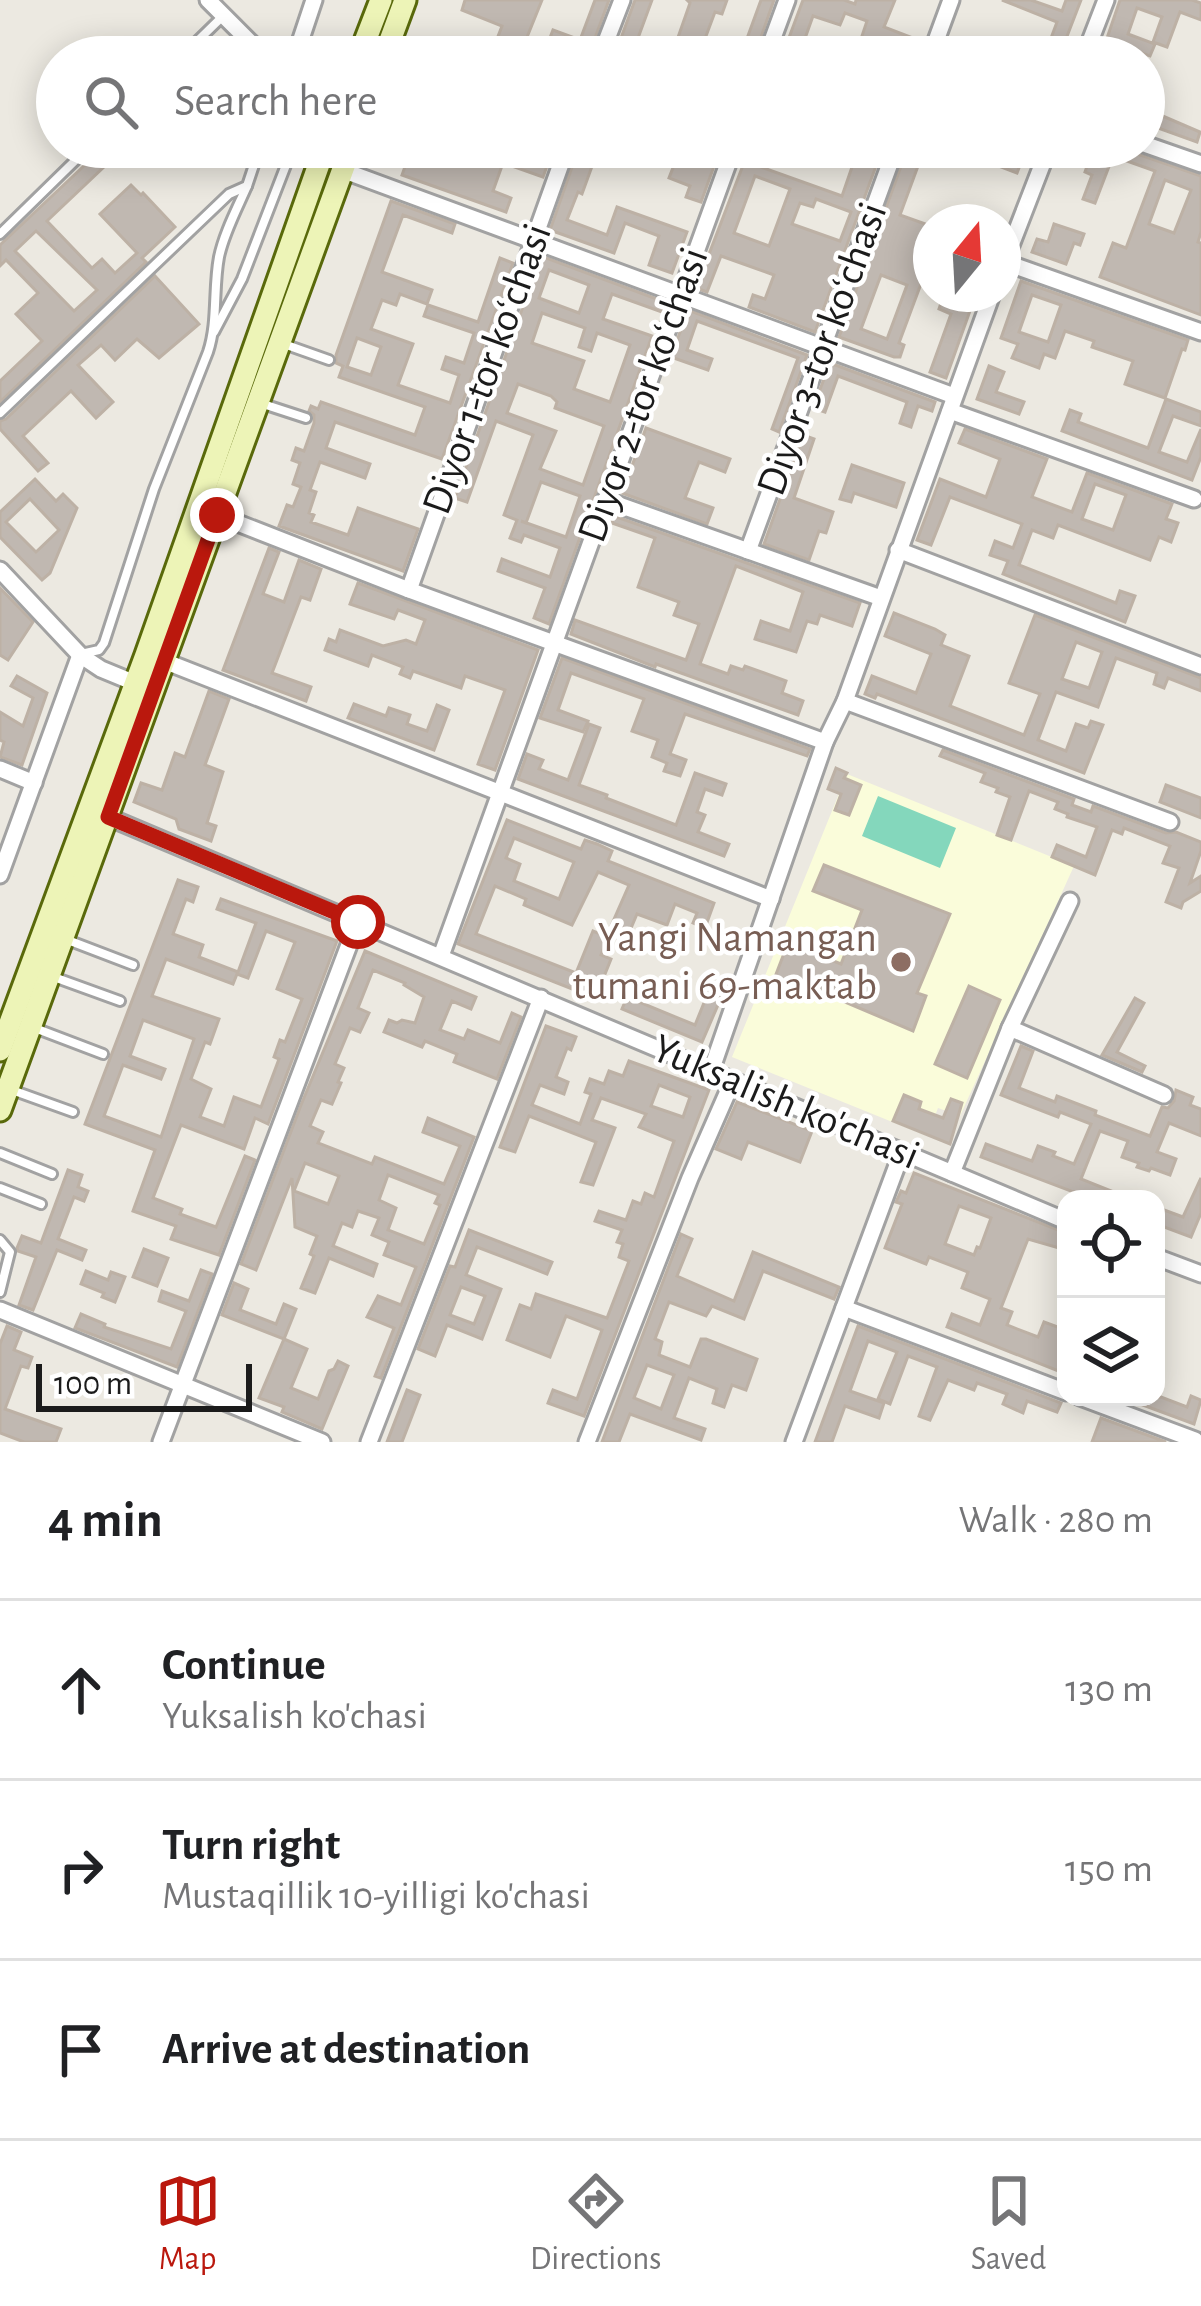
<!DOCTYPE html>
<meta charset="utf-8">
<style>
:root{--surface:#fff;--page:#f2f2f2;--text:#202124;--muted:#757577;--line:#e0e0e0;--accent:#ba180d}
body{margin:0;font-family:"Alegreya Sans",sans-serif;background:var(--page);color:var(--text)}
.controls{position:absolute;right:36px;bottom:36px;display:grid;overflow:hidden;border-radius:24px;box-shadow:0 6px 30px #0003}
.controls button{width:108px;height:108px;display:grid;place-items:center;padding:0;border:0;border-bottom:3px solid var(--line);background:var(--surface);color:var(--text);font:60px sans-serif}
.compass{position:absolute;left:913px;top:204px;width:108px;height:108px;border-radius:50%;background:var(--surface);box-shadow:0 6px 30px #0003;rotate:18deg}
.scale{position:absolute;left:36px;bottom:30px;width:216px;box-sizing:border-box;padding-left:12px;border:6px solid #1b1b1b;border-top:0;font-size:33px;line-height:42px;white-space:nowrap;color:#1b1b1b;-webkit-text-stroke:9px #fff;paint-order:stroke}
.stop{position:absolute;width:36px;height:36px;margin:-27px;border:9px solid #ba180d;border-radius:50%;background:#fff}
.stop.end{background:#ba180d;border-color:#fff;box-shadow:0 3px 12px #0008}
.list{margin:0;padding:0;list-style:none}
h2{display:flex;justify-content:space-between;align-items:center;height:156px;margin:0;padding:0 48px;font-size:51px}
h2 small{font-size:39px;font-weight:400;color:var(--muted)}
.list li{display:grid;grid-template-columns:78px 1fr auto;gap:36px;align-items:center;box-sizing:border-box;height:180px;padding:0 48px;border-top:3px solid var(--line)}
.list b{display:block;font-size:45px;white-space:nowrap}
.list p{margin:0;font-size:39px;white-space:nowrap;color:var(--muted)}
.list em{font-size:39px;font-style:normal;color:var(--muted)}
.icon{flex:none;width:66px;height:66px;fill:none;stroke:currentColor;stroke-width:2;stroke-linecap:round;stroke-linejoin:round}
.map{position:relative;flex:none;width:1201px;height:1442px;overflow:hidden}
.search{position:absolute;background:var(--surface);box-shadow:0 6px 30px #0003;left:36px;right:36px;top:36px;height:132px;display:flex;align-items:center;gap:30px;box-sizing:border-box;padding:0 42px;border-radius:66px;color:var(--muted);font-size:45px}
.sheet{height:696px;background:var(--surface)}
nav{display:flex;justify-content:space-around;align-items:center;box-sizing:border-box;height:168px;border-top:3px solid var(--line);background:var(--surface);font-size:33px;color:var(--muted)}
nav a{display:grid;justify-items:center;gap:6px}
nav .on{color:var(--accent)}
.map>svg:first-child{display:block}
.education{fill:#fafcda}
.pitch{fill:#84d7bc}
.building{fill:#c0b8b1;stroke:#bdb1a5;stroke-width:3;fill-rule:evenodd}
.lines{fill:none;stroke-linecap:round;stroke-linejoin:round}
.lane-casing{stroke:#a2a2a2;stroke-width:14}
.street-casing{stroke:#a2a2a2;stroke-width:21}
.secondary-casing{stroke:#59690b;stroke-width:27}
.lane{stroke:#fff;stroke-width:8}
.street{stroke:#fff;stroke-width:15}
.secondary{stroke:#edf4b7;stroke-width:21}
.route{stroke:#ba180d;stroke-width:15}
.education-dot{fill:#8d6e63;stroke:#fff;stroke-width:4.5}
.labels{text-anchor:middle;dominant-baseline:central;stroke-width:9;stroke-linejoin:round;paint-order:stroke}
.street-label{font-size:42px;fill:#1b1b1b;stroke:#fff}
.education-label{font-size:42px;fill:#785e54;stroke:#fff;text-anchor:end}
</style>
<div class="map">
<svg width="1201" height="1442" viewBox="0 0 1201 1442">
<rect width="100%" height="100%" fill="#ece9e1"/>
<polygon class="education" points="847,774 1074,866 960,1116 938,1108 927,1136 732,1057"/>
<polygon class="pitch" points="878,796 956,828 940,868 862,836"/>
<g class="building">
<polygon points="465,0 542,0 519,57 456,57 443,52 448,40 490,57 502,26 462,10"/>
<polygon points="595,0 609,0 588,57 572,57 574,53 548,43 553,30 580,40"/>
<polygon points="635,0 652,0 631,57 614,57"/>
<polygon points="687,0 727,0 722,14 715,12 700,52 676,43 690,3"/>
<polygon points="761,0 774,0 754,57 703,57 708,43 741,55"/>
<polygon points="803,0 844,0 855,4 856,0 895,0 884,27 923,42 918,57 855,57 867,21 845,13 840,25 813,16 803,44 834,57 801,57 784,51"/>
<polygon points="1002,0 1031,0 1062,11 1066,0 1081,0 1059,57 1044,57 1057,22"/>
<polygon points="1120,0 1192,0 1201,3 1201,20 1180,12 1167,47 1153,42 1162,17 1137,8 1128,34 1155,44 1150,56 1106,41"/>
<polygon points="1144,108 1200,132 1197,142 1144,123"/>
<path d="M104 147H125L47 221 92 268 102 259 115 273 137 253 100 214 131 185 141 195 143 193 175 227 142 258 146 262 0 402V381L42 341 16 314 38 293 6 260 0 266V245ZM36 231 97 290 74 311 15 251Z"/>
<polygon points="412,147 458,147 481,155 484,147 506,147 535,158 539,147 554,147 543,177 503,163 493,191 511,198 506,212 402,175"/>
<polygon points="579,147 599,147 582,194 578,192 567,220 607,235 617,207 687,232 672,273 649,265 659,236 625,223 614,253 550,230"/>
<polygon points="681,147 721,147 701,202 686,197 690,186 669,178"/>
<path d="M750 147H768L761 167 842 196 852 167 801 147H864L875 151 876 147H883L815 332 749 307 753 295 765 299 774 275 721 256 707 292 696 288ZM755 176 790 189 769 246 734 233ZM816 199 851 212 840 241 792 224 800 203 813 207Z"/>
<path d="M908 147H925L900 215 928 225 931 221V257L899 343 904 345 900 357H894L839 337ZM881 275 907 285 887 339 861 329Z"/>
<polygon points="949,147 1027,147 1017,173"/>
<path d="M1094 147H1132L1140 155 1201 176V232L1198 242 1201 243V315L1100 277 1113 243 1126 248 1155 171 1113 156 1095 203 1083 199 1092 175 1085 172ZM1165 180 1191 190 1174 233 1149 224Z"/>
<path d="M391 201 455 224 452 233 403 215 382 272 432 290 427 304 400 294 396 305 382 300 371 329 413 344 398 385 450 403 459 375 442 369 446 357 464 363 474 333 424 316 428 305 478 322 500 258 513 263 442 459 335 422 326 448 370 464 365 478 320 462 310 490 316 492 309 513 314 515 311 522 348 535 358 508 418 529 403 571 279 526 287 505 293 507 301 487 293 484 300 463 292 460 296 448 304 451 314 423V415L309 411 311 406 318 409 321 402 415 435 425 407 339 377 343 366 336 363V355ZM357 338 381 347 371 375 347 367Z"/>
<polygon points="1054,224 1084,234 1080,245 1074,243 1066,264 1032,252 1037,239 1048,242"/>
<path d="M541 256 665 302 662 312 612 294 603 319 652 336 549 624 534 618 545 588 498 571 502 559 550 577 560 548 524 535 521 542 510 538 517 520 504 515 533 435 496 421 467 502 455 498ZM549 270 589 285 579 313 539 298ZM542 313 585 328 579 347 591 351 597 333 630 345 610 402 574 389 584 361 532 343ZM518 384 551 396 557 402 555 408 604 426 583 485 540 469 556 431 507 413ZM541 482 580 496 566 537 521 521 526 523Z"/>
<polygon points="155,276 199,324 159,358 137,339 115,360 101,345 78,365 113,402 96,418 71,391 23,436 48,463 38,471 0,429 0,421 6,419"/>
<path d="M1021 281 1188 340 1185 350 1182 349 1165 398 1125 384 1133 361 1092 347 1094 341 1065 331 1055 358 1044 354 1039 368 1012 358 1018 344 1001 338ZM1032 295 1061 305 1048 342 1019 332Z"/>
<polygon points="944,294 976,294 946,378 930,372 951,314 939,309"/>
<polygon points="688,310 807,355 779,432 772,429 798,358 697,321 687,350 712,359 708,370 671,357"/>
<polygon points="830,363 935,402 932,411 918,406 911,427 900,423 907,402 838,376 825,412 813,408"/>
<polygon points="989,366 1004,372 996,392 1024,402 1019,414 977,399"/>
<polygon points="1166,399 1201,412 1201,426 1173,416 1159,452 1187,462 1201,429 1201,457 1192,480 1062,431 1070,410 1081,414 1078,422 1148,448"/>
<polygon points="646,428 730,459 725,472 699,462 685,498 713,508 707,524 622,493"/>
<path d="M965 429 1047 459 1032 497 1072 512 1087 473 1172 504 1166 519 1178 523 1171 542 1159 537 1150 560 1058 525 1053 538 1032 530 1019 565 1116 603 1120 591 1135 596 1125 622 1003 574 1008 561 990 555 995 541 1013 548 1022 524 950 497 931 545 917 540 940 479 986 497 1000 459 959 443ZM1095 484 1126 495 1113 530 1082 519Z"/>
<polygon points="803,435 814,439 794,498 833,512 826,533 819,531 809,560 764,544"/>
<polygon points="852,465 904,483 896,507 854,493 851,502 840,499"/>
<path d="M35 479 56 501 63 494 77 508 50 573 42 580 0 537V512ZM30 499 59 530 36 552 6 522Z"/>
<polygon points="614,516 860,603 852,626 820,615 817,624 807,621 796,652 755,639 761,621 790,631 803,592 736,566 700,664 728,674 731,666 743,670 745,666 786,681 782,693 803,701 798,715 656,664 655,667 571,634 575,620 686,660 699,624 674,615 679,602 638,587 655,538 612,523"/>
<polygon points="269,548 279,552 263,594 284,602 299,560 321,569 310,600 301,597 272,673 311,687 306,701 223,670"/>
<polygon points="358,583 538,650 495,770 478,764 505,690 465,676 461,688 413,671 410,678 400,674 403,667 372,655 368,666 325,650 329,639 336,642 340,630 383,646 406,640 416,644 425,620 398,610 394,619 350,604"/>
<polygon points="0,588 33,622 8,660 0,655"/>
<path d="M894 613 935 629 945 635 941 645 969 656 950 706 1024 735 1040 694 1009 683 1035 615 1201 678V691L1168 678 1164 688 1154 684 1157 673 1116 658 1098 707 1056 692 1038 740 1066 751 1076 724 1088 728 1091 721 1103 725 1084 773 877 694 875 698 865 694 872 676 916 693 931 654 885 636ZM1076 642 1102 652 1089 688 1062 679Z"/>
<polygon points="562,658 810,749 807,756 685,714 670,754 686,760 680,776 664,771 667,763 652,757 658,740 632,731 644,699 571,673 558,710 588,721 583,732 540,718"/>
<polygon points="17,676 47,693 22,765 0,757 4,742 0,740 0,712 23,726 33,698 11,686"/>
<polygon points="209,691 229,699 205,765 223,772 207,823 216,826 211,841 179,829 176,819 134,802 141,783 162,790 175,753 185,757"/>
<polygon points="354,704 386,716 389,708 410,715 407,724 427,731 437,705 449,710 434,750 348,718"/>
<polygon points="589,724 600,728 579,785 607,795 606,798 676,825 695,773 726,784 722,795 705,789 697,812 705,815 698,832 729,844 724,856 518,779 527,754 543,760 539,769 568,780"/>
<polygon points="943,750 1074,799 1072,805 1091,812 1093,806 1166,833 1176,832 1201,842 1201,851 1190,883 1201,876 1201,891 1183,902 1181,908 1166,902 1179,868 1163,863 1170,846 1124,828 1122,834 1112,830 1095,875 1052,857 1057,845 1086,857 1097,827 1067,817 1068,814 1055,809 1058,802 1029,791 1011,840 997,835 1010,797 996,792 998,788 981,782 985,773 940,756"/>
<polygon points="836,768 847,773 844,778 861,785 849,815 835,810 841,794 828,789"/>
<polygon points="1166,785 1201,798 1201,818 1160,802"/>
<path d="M507 820 581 849 585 840 597 844 612 851 608 861 714 903 705 928 693 923 697 913 675 904 667 925 637 914 626 940 608 933 629 885 598 872 572 925 524 905 526 899 495 886 476 934 576 973 593 931 608 937 601 955 611 959 601 984 591 980 585 994 458 944ZM514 838 574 862 559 899 514 881 520 864 506 858Z"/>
<polygon points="824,865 950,914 917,993 926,996 913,1031 831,996 830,998 775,977 788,943 841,964 862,910 813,891"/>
<path d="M178 880 198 887 193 902 186 899 173 934 203 945 199 957 238 972 256 923 217 909 221 899 337 941 268 1124 255 1118 244 1149 181 1125 153 1198 182 1209 180 1214 216 1227 245 1156 255 1160 219 1255 171 1239 176 1226 133 1211 155 1150 85 1124ZM266 931 295 942 277 989 302 999 285 1042 280 1040 274 1057 279 1059 261 1107 234 1097 224 1126 200 1117 211 1089 191 1079 205 1042 210 1044 219 1019 152 996 166 959 233 984 237 974 248 978ZM143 1020 194 1039 161 1137 104 1116 123 1065 161 1079 165 1069 130 1056Z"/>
<path d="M365 951 476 997 471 1009 452 1001 440 1030 464 1039 468 1030 500 1043 512 1013 521 1017 497 1079 454 1062 457 1054 425 1041 422 1047 384 1032 389 1020 397 1023 402 1020 415 1023 424 997 404 985 405 983 373 970 358 1008 369 1013 360 1032 350 1028 335 1064 344 1068 338 1082 341 1083 332 1104 321 1100 310 1126 323 1132 318 1143 372 1164 375 1157 444 1184 460 1146 423 1132 428 1118 474 1137 381 1378 375 1376 394 1328 367 1317 378 1296 401 1305 416 1267 384 1255 389 1242 372 1235 379 1218 358 1211 352 1227 342 1223 333 1246 377 1264 373 1276 329 1258 315 1293 301 1288 314 1256 310 1254 317 1236 295 1227 292 1178 256 1270 241 1264 301 1105ZM305 1163 339 1176 328 1204 294 1191ZM388 1175 439 1195 435 1203 440 1205 424 1244 388 1230 396 1208 379 1200Z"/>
<polygon points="969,986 1000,1000 967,1078 935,1064"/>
<polygon points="708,993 721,998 702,1042 622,1009 627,997 695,1025"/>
<polygon points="1135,998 1144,1003 1117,1052 1145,1066 1142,1072 1102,1055"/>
<path d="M546 1026 576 1037 571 1050 567 1048 556 1077 568 1082 564 1094 540 1085 532 1105 580 1124 591 1094 585 1092 590 1079 604 1084 609 1071 623 1076 629 1061 709 1090 584 1416 548 1403 553 1390 577 1399 602 1330 566 1316 550 1357 507 1340 520 1305 531 1309 536 1294 607 1318 629 1261 619 1257 623 1244 617 1242 622 1230 595 1221 599 1211 626 1220 633 1201 641 1204 645 1193 654 1197 674 1141 639 1127 646 1114 601 1098 592 1120 615 1128 593 1185 581 1182 596 1142 529 1116 515 1152 500 1147ZM659 1085 690 1097 683 1117 651 1106Z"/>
<polygon points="1021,1046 1033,1051 1019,1088 1055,1102 1057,1096 1096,1111 1095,1115 1150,1136 1162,1107 1168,1108 1174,1101 1176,1090 1193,1097 1190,1105 1201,1109 1201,1136 1169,1123 1157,1152 1176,1159 1170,1175 1151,1168 1149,1171 1137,1167 1139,1163 1122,1157 1128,1141 1100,1131 1081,1179 1131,1199 1092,1199 981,1157 986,1144 1032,1161 1038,1146 1055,1152 1053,1156 1074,1164 1091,1124 1060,1112 1058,1117 1001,1095"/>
<polygon points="904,1095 921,1102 919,1109 943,1118 951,1099 962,1103 950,1144 893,1121"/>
<polygon points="737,1102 812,1131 800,1162 748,1142 741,1159 716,1149"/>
<polygon points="68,1170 82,1175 78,1187 88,1191 84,1201 74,1197 58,1239 86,1250 82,1260 57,1250 33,1310 19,1305 36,1257 18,1251 17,1248 22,1236 41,1243"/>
<path d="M914 1173 1066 1233V1250L1028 1239 1001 1308 1012 1312 1007 1325 1038 1337 1044 1322 1066 1330V1358L1061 1372 947 1327 952 1314 980 1325 990 1299 962 1288 968 1272 929 1257 926 1264 885 1248 902 1204 896 1202 901 1191 906 1193ZM959 1206 991 1218 980 1248 977 1247 974 1255 945 1244Z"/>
<polygon points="1201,1178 1201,1213 1191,1237 1156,1224 1156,1207 1183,1217"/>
<path d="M469 1230 552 1262 547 1274 477 1247 466 1275 501 1289 482 1339 447 1325 435 1356 418 1349 450 1266 455 1267ZM461 1287 485 1296 474 1324 450 1315Z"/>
<path d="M681 1234 692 1239 677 1276 734 1301 753 1252 839 1287 834 1299 763 1271 744 1319 712 1306 706 1316 669 1302 655 1339 662 1342 659 1355 690 1367 701 1339H706L757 1359 746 1390 732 1385 724 1407 713 1403 717 1389 689 1378 674 1418 705 1429 701 1440 630 1414 619 1442H602ZM647 1365 674 1375 661 1409 634 1398Z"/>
<polygon points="144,1249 168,1258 157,1286 133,1277"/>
<polygon points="201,1270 212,1274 177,1367 75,1328 81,1314 105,1324 104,1327 171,1349 186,1311 159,1301 162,1291 189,1301"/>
<polygon points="86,1271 108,1280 111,1272 125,1277 115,1302 102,1297 104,1293 81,1284"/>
<polygon points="234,1283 248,1289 240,1310 276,1324 284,1304 296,1309 284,1339 222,1315"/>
<polygon points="7,1326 21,1332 14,1350 32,1357 28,1368 21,1366 5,1409 61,1429 56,1442 24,1442 0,1433 0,1344"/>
<polygon points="858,1326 1061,1403 1057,1412 1027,1401 1023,1413 1003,1404 1007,1394 977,1383 974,1390 948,1380 930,1420 919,1416 937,1367 908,1356 890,1404 878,1399 897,1352 868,1341 850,1391 884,1403 879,1418 845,1406 832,1442 815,1442"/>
<polygon points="284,1339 307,1349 291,1388 318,1399 329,1371 334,1369 338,1361 348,1366 322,1429 282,1412 284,1407 259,1398"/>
<polygon points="407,1390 420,1395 402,1442 387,1442"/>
<polygon points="1191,1396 1201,1400 1194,1424 1124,1398 1161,1397 1187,1407"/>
<polygon points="1101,1418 1166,1442 1092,1442"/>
</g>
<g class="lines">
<defs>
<g id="lane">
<polyline points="181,57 223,16"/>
<polyline points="0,234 89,147"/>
<polyline points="214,332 242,279 293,147"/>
<polyline points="281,343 329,360"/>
<polyline points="260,403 306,418"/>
<polyline points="0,413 229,194 247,186 260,147"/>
<path d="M81 654 99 650 104 643 154 489 208 352C218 322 213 289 219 257 224 233 237 209 247 186"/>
<polyline points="65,939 133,965"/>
<polyline points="51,976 120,1001"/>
<polyline points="32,1027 103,1054"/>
<polyline points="9,1089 73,1112"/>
<polyline points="0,1153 52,1174"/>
<polyline points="0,1188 41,1204"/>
<polyline points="0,1240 10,1252 0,1292"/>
</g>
<g id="street">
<polyline points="208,0 265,57"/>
<polyline points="295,57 314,0"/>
<polyline points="600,57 622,0"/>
<polyline points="766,57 787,0"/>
<polyline points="930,57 951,0"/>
<polyline points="1084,57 1106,0"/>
<polyline points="1144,144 1201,164"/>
<polyline points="342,170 954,396"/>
<polyline points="1004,262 1201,332"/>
<polyline points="1003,266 1049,147"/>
<polyline points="950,411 1194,499"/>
<polyline points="605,500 881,598"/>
<polyline points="207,511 409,590 825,742 845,701 1170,822"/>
<polyline points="898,550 1201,666"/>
<polyline points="748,551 896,147"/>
<polyline points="0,570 80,655 101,669 135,683"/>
<polyline points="409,590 567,147"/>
<polyline points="164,661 771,899"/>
<polyline points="845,701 992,294"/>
<polyline points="0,769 34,783"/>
<polyline points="108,817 1066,1221"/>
<polyline points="0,875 80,655"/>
<polyline points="441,956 734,147"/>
<polyline points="1010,1028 1070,901"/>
<polyline points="711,1071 825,742"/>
<polyline points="952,1173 1010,1028 1164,1095"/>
<polyline points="1156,1257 1201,1274"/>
<polyline points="844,1308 1066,1392"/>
<polyline points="0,1310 322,1442"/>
<polyline points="1080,1397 1195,1440"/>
<polyline points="161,1442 358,921"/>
<polyline points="369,1442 541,998"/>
<polyline points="587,1442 690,1178 733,1080"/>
<polyline points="794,1442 902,1152"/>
</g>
<g id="secondary">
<polyline points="359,57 381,0"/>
<polyline points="384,57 405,0"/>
<polyline points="0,1050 146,655 325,147"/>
<polyline points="0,1110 351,147"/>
</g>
</defs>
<use href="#lane" class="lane-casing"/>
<use href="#street" class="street-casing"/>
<use href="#secondary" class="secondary-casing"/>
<use href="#lane" class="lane"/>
<use href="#street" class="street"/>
<use href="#secondary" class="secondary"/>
</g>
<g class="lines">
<polyline class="route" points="217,515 108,817 358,922"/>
</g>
<circle class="education-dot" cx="901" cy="962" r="12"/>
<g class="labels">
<g class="street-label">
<text transform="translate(822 349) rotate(-70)">Diyor 3-tor koʻchasi</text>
<text transform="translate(487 369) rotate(-70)">Diyor 1-tor koʻchasi</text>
<text transform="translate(643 395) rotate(-70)">Diyor 2-tor koʻchasi</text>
<text transform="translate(786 1102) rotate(23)">Yuksalish ko'chasi</text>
</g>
<g class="education-label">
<text x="877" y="938">Yangi Namangan<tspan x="877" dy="48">tumani 69-maktab</tspan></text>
</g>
</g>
</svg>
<div class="controls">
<button><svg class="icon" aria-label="locate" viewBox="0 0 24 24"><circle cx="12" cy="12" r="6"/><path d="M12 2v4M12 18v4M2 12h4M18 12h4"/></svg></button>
<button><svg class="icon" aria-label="layers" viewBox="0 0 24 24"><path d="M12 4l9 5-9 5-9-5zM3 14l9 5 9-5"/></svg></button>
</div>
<svg class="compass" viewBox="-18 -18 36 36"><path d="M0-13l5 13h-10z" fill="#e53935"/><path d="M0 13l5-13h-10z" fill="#757577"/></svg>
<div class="scale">100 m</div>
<div class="stop" style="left:358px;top:922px"></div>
<div class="stop end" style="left:217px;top:515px"></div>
<div class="search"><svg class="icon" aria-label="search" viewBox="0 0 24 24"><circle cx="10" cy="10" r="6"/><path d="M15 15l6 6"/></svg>Search here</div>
</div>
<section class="sheet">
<h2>4 min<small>Walk · 280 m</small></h2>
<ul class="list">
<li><svg class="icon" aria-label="ahead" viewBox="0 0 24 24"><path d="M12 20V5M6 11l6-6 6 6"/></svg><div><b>Continue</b><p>Yuksalish ko'chasi</p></div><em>130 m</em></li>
<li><svg class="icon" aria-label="right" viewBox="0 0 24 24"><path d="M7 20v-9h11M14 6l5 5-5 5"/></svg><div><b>Turn right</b><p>Mustaqillik 10-yilligi ko'chasi</p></div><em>150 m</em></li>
<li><svg class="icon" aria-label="arrive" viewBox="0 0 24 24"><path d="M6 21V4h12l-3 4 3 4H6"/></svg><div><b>Arrive at destination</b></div></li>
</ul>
</section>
<nav>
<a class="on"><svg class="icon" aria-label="map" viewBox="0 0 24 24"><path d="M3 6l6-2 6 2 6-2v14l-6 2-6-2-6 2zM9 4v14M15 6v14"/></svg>Map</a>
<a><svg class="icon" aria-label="directions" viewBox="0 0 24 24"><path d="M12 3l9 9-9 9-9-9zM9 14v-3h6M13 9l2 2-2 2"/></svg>Directions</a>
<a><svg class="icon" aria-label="saved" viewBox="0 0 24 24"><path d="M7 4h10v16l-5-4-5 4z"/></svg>Saved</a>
</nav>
